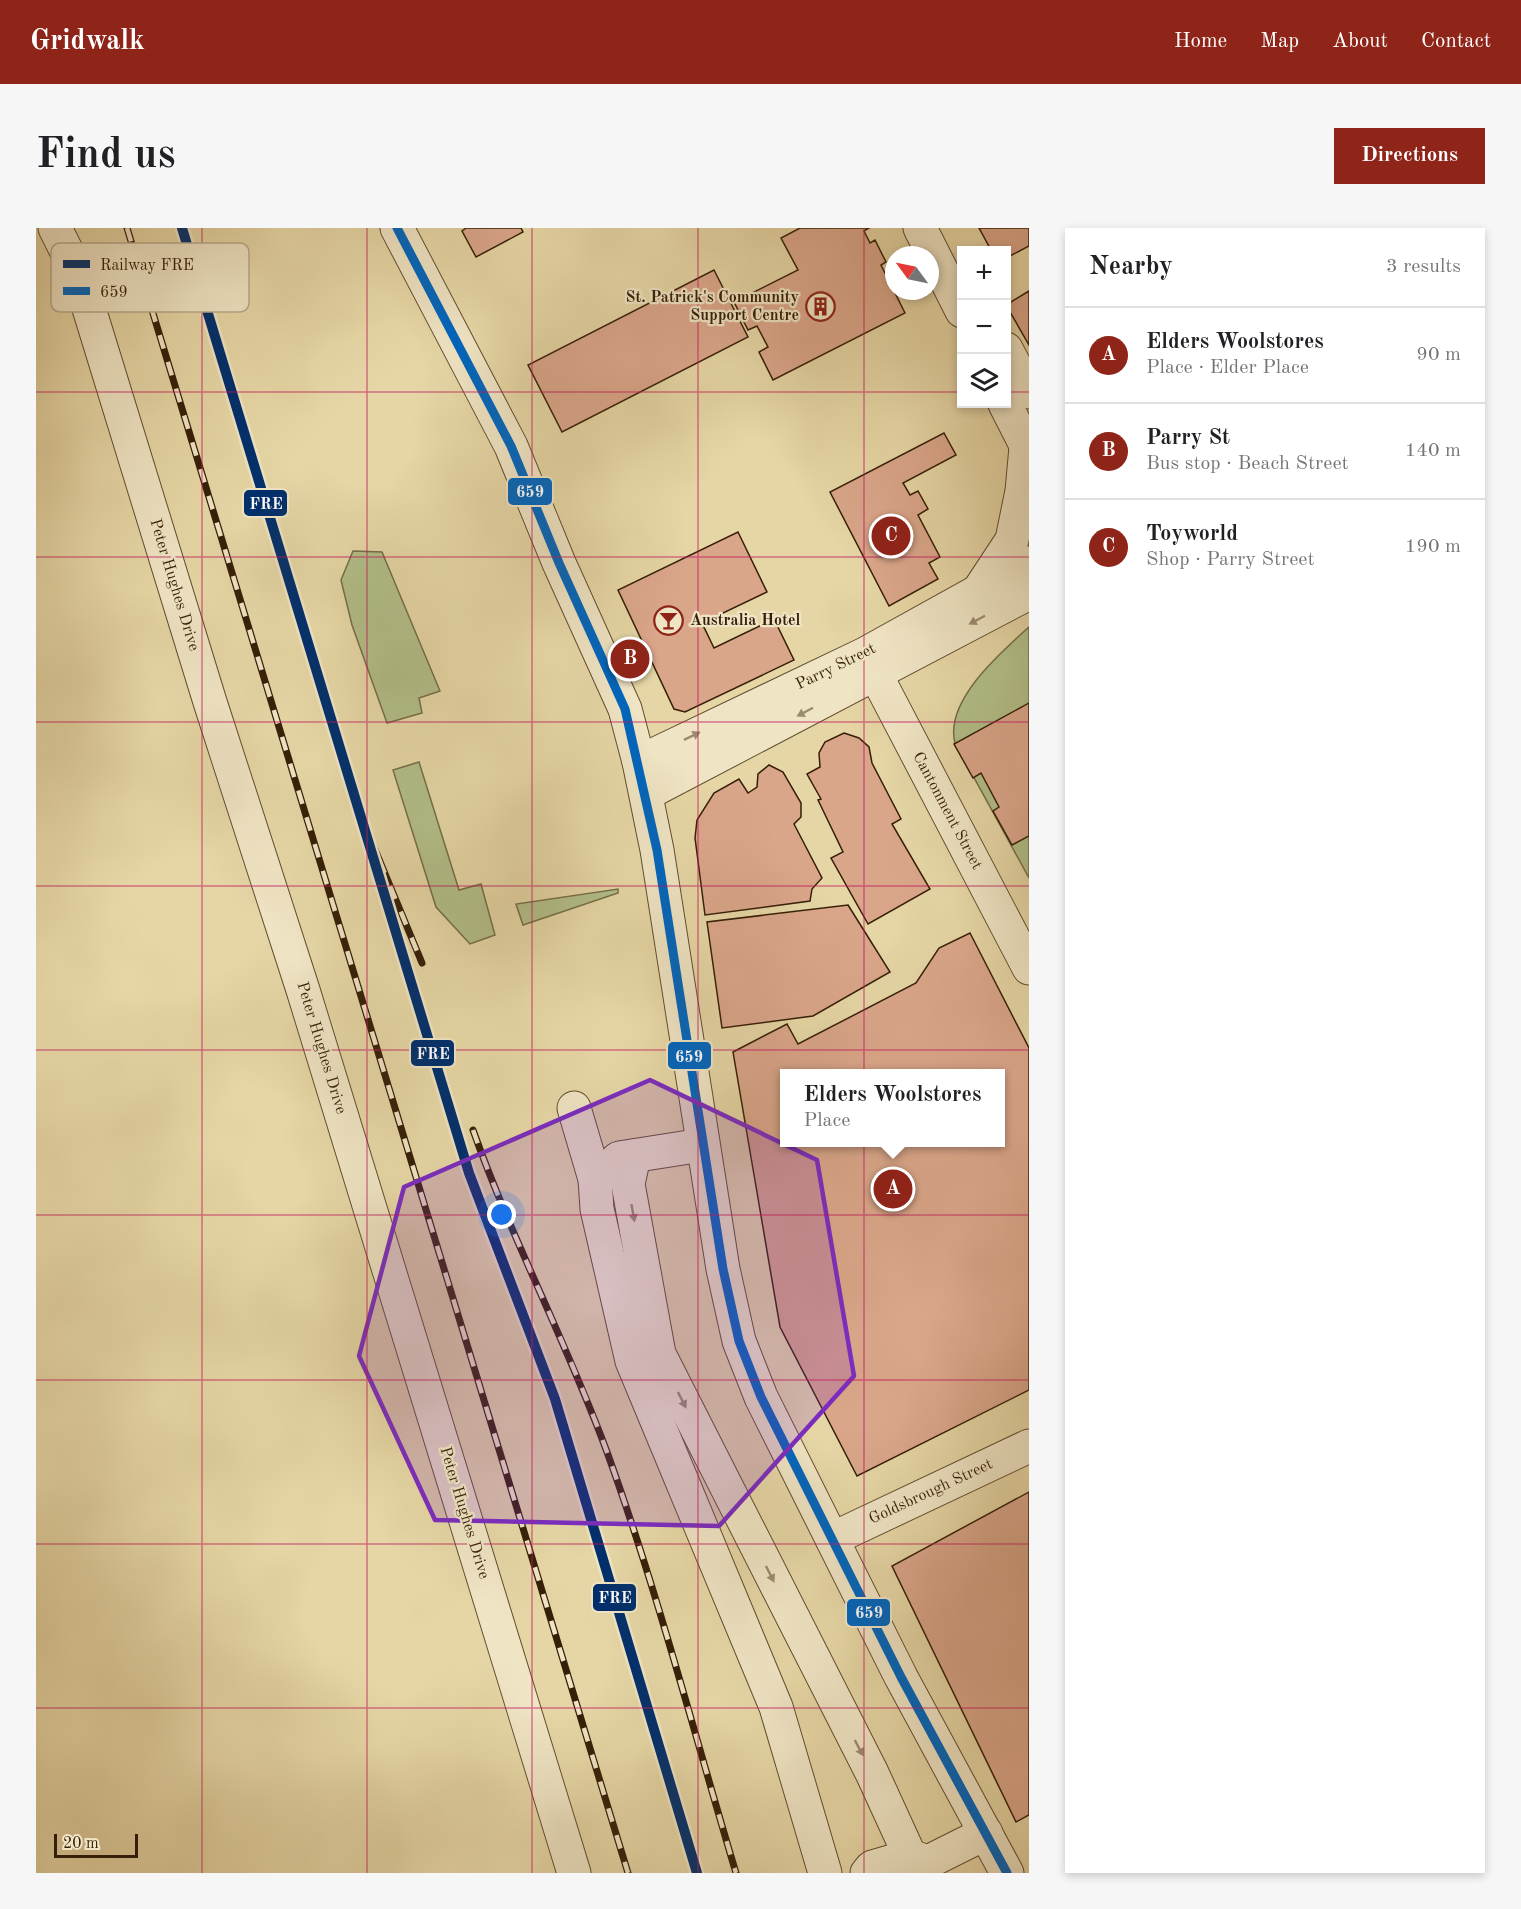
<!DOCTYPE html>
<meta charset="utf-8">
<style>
:root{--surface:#fff;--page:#f6f6f6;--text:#202124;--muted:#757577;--line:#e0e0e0;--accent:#8f2418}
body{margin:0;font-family:"Old Standard TT",serif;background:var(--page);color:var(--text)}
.controls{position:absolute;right:18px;top:18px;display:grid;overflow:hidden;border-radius:0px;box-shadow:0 3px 9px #0003}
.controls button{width:54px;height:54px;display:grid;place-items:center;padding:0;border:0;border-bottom:2px solid var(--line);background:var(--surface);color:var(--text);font:30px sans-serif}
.compass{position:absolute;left:849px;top:18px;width:54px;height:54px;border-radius:50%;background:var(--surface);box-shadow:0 3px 9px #0003;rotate:303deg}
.scale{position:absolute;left:18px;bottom:15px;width:84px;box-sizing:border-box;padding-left:6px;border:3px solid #361f08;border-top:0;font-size:16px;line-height:21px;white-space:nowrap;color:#361f08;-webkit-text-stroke:4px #efe4c4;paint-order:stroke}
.you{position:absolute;left:466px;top:987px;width:21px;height:21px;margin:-15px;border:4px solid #fff;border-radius:50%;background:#1a73e8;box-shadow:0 0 0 9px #1a73e833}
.badge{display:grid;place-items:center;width:39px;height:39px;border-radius:50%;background:var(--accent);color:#fff;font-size:20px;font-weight:700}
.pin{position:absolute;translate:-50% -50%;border:3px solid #fff;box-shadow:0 2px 6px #0006}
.popup{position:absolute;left:744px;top:841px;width:225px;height:78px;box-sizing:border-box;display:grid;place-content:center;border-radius:0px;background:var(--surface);filter:drop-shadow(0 2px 4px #0005);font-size:20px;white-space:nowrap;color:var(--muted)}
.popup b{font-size:22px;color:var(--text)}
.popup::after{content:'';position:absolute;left:50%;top:100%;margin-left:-12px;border:12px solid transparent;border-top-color:var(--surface)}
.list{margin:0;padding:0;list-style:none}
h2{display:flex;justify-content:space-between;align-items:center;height:78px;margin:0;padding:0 24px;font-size:26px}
h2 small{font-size:20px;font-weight:400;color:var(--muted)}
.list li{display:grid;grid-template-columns:39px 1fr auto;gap:18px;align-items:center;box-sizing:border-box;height:96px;padding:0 24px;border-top:2px solid var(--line)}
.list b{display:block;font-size:22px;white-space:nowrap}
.list p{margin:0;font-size:20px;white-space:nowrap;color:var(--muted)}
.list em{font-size:20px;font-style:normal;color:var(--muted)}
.icon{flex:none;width:33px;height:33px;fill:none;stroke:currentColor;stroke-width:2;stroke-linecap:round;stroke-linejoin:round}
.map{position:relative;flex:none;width:993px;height:1645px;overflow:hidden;border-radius:0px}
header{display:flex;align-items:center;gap:36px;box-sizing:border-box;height:84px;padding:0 30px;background:var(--accent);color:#fff}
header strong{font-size:28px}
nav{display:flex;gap:33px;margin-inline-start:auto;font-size:21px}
.intro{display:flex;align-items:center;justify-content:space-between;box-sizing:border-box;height:144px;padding:0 36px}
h1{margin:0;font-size:42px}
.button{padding:15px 27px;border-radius:0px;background:var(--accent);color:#fff;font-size:21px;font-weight:700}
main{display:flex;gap:36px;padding:0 36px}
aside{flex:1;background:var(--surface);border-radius:0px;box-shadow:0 3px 9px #0003}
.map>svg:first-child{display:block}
.green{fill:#b2be88;stroke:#746e48;stroke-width:1.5}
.building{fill:#daa68a;stroke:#361f08;stroke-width:1.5;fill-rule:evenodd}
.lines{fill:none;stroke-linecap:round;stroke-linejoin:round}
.minor-casing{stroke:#624d2f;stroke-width:35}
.minor{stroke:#efe4c4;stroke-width:33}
.rail-casing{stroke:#361f08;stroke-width:7}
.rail{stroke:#efe4c4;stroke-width:4.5;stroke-dasharray:14;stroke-linecap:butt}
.bus-1-casing{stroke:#efe4c4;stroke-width:14}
.bus-1{stroke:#0065bd;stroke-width:9}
.rail-1-casing{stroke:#efe4c4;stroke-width:15}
.rail-1{stroke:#002f6c;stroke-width:10}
.oneway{fill:#9c8b6f}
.marked{fill:#7b2cbf;fill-opacity:0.2;stroke:#7b2cbf;stroke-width:4.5;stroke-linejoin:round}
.grid{fill:none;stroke:#c2185b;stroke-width:1.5;stroke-opacity:0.55}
.labels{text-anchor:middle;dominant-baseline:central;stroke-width:4.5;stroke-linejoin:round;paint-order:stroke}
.poi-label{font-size:16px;font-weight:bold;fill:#361f08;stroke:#efe4c4;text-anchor:end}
.street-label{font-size:16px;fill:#361f08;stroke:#efe4c4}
.key{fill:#efe4c4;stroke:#b8a98c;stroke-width:1.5}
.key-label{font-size:16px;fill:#361f08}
.line-badge{stroke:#efe4c4;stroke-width:2}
.badge-label{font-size:16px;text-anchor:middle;font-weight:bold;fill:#fff}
</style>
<header>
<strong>Gridwalk</strong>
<nav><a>Home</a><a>Map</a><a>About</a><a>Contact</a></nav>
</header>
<div class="intro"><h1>Find us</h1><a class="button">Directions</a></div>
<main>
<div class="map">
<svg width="993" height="1645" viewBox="0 0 993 1645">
<rect width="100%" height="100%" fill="#e6d6a5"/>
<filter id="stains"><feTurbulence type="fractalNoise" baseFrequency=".00333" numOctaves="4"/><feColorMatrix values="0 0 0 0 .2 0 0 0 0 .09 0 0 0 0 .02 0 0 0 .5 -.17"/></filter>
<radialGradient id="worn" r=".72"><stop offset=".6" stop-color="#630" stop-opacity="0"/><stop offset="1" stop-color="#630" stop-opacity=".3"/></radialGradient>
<g class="green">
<polygon points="317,323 346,324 404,463 383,470 386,485 351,495 316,397 305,352"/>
<path d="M993 399V650L919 515C908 473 965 424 993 399Z"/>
<polygon points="383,534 423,662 445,656 459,707 434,716 400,679 357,542"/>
<polygon points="582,661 582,665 487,697 480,676"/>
</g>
<g class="building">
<polygon points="430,0 485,0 487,4 440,29 426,3"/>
<polygon points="764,0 833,0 828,3 834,15 839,12 850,34 845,37 869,85 737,152 723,124 732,119 721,98 712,102 698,74 762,42 745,10"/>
<polygon points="943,0 993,0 993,18 970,30 970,22 955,22"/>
<polygon points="678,42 712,109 526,204 492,137"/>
<polygon points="993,63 993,117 970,77"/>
<polygon points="908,205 920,227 867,255 874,267 882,263 892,281 882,287 904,329 893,335 902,351 853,378 794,264"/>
<polygon points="702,304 731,364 666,395 678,420 738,391 758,432 649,484 638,481 582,362"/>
<polygon points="993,475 993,608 976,617 957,583 963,579 945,545 937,550 918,516"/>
<polygon points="808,505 823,510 833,519 836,535 865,591 856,596 894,661 832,696 795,630 807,624 782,572 785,571 771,546 784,539 783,525 789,514"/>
<polygon points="733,537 747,544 765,575 765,589 758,596 786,650 776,661 774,673 669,687 659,610 661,592 678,565 703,551 712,565 721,559 722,546"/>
<polygon points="812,677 854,744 777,788 686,800 671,694"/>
<path d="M934 705 993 820V1162L821 1248 744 1099 697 824 751 796 762 816 880 755 903 720ZM749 846H965V914H749Z"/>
<polygon points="993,1264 993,1587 980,1594 856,1338"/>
</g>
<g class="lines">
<defs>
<g id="minor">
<polyline points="19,0 43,48 174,474 267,762 538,1645"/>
<polyline points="361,0 475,218 523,335 589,481 603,534 621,622 687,1041 703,1113 725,1169 865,1449 971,1645"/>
<polyline points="884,0 926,83"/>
<polyline points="970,121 993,164"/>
<polyline points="969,176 993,223"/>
<polyline points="945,359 976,312 986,263 990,219"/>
<polyline points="830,428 993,740"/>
<polyline points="603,534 829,426 993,335"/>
<polyline points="610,566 993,365"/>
<polyline points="538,880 559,951"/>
<polyline points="666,917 583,930 559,951 561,981 596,1133 740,1479 789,1645"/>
<polyline points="598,928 592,956 623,1126 836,1545 874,1628"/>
<polyline points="796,1311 993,1218"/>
<polyline points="831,1645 836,1639 874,1628 892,1634 950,1605"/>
</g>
</defs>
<use href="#minor" class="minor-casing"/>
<use href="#minor" class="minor"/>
<defs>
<g id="rail">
<polyline points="91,0 592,1645"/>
<polyline points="315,553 328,595 386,735"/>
<path d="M437 902C476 1012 531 1115 571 1224 621 1362 658 1505 700 1645"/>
</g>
</defs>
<use href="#rail" class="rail-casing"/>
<use href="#rail" class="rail"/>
<defs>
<polyline id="bus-1" points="361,0 475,218 523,335 589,481 621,622 687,1041 703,1113 725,1169 865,1449 971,1645"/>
</defs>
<use href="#bus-1" class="bus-1-casing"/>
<use href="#bus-1" class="bus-1"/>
<defs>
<polyline id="rail-1" points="146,0 433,945 519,1171 661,1645"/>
</defs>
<use href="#rail-1" class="rail-1-casing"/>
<use href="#rail-1" class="rail-1"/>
</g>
<defs><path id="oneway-solid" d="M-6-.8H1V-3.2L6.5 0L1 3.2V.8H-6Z" transform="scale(1.5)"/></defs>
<g class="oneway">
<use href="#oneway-solid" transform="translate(941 392) rotate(152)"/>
<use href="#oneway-solid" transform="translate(769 484) rotate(152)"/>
<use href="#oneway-solid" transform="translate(656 508) rotate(-26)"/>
<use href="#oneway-solid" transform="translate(597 985) rotate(80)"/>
<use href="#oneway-solid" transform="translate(646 1172) rotate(63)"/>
<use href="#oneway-solid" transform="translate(734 1346) rotate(63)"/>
<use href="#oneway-solid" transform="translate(823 1520) rotate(62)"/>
</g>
<path class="marked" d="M614 852 781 932 818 1148 683 1298 399 1292 323 1128 368 959Z"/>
<path class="grid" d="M166 0V1645M331 0V1645M496 0V1645M662 0V1645M828 0V1645M0 164H926M970 164H993M0 329H993M0 494H993M0 658H993M0 822H993M0 987H993M0 1152H993M0 1316H993M0 1480H993"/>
<defs>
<symbol id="building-ring" viewBox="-11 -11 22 22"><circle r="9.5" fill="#efe4c4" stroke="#8f2418" stroke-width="1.5"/><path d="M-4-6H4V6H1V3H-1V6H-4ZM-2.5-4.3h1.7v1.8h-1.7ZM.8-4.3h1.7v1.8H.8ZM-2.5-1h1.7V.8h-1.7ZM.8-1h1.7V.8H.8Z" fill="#8f2418"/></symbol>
<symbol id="bar-ring" viewBox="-11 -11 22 22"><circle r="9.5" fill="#efe4c4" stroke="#8f2418" stroke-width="1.5"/><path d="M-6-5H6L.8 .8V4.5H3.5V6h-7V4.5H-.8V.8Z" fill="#8f2418"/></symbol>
</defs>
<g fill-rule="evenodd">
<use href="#building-ring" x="768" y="62" width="33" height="33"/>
<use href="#bar-ring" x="616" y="376" width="33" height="33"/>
</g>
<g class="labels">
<g class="poi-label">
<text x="763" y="70">St. Patrick's Community<tspan x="763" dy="18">Support Centre</tspan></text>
<text x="654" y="393" text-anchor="start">Australia Hotel</text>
</g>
<g class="street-label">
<text transform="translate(138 357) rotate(73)">Peter Hughes Drive</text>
<text transform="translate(800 439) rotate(-26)">Parry Street</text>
<text transform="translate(911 583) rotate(62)">Cantonment Street</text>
<text transform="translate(285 820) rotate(73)">Peter Hughes Drive</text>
<text transform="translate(895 1264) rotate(-25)">Goldsbrough Street</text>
<text transform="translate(428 1285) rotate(73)">Peter Hughes Drive</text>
</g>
</g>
<rect x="15" y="15" width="198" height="69" rx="9" class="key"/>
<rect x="27" y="32" width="27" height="8" fill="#002f6c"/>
<rect x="27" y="59" width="27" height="8" fill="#0065bd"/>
<g class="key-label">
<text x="64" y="42">Railway FRE</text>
<text x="64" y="69">659</text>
</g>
<g class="line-badge">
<rect x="471" y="249" width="46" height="29" rx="6" fill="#0065bd"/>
<rect x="207" y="261" width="45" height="28" rx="6" fill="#002f6c"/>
<rect x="374" y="811" width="45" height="28" rx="6" fill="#002f6c"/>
<rect x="631" y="813" width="45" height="29" rx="6" fill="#0065bd"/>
<rect x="556" y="1355" width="45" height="29" rx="6" fill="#002f6c"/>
<rect x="810" y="1370" width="45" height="29" rx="6" fill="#0065bd"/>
</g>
<g class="badge-label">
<text x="494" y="269">659</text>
<text x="230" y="281">FRE</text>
<text x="397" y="831">FRE</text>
<text x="653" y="834">659</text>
<text x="579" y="1375">FRE</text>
<text x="833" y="1390">659</text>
</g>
<rect width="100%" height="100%" filter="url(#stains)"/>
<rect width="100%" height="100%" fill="url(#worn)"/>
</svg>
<div class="controls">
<button>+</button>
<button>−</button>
<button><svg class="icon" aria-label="layers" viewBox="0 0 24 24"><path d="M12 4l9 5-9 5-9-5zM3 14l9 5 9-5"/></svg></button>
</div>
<svg class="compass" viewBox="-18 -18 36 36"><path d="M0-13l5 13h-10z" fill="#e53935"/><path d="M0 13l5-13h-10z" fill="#757577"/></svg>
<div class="scale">20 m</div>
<div class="you"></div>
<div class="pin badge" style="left:857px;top:961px">A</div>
<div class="popup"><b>Elders Woolstores</b>Place</div>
<div class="pin badge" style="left:594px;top:431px">B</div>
<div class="pin badge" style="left:855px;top:308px">C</div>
</div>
<aside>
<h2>Nearby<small>3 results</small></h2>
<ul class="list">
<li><span class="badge">A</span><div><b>Elders Woolstores</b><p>Place · Elder Place</p></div><em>90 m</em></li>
<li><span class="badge">B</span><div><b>Parry St</b><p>Bus stop · Beach Street</p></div><em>140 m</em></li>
<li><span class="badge">C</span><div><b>Toyworld</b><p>Shop · Parry Street</p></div><em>190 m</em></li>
</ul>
</aside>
</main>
